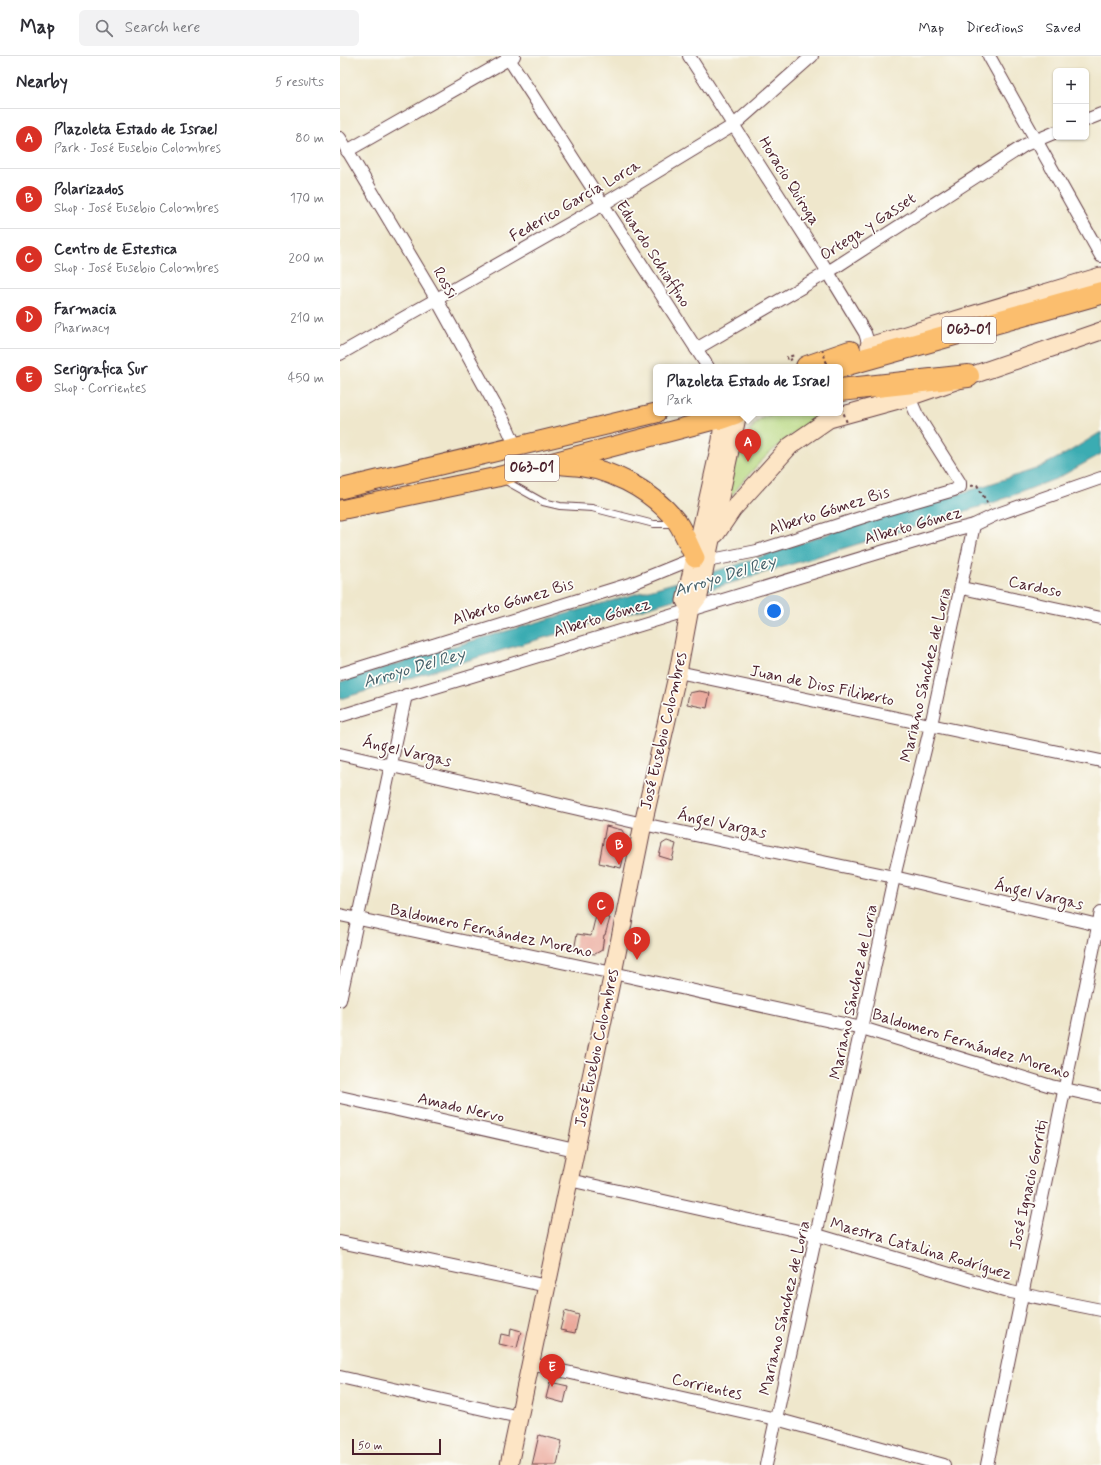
<!DOCTYPE html>
<meta charset="utf-8">
<style>
:root{--surface:#fff;--page:#f2f2f3;--text:#2b2b33;--muted:#7c7c81;--line:#e1e1e2;--accent:#d93025}
body{margin:0;font-family:Mynerve,sans-serif;background:var(--page);color:var(--text)}
.controls{position:absolute;right:12px;top:12px;display:grid;overflow:hidden;border-radius:6px;box-shadow:0 1px 3px #0004}
.controls button{width:36px;height:36px;display:grid;place-items:center;padding:0;border:0;border-bottom:1px solid var(--line);background:var(--surface);color:var(--text);font:20px sans-serif}
.scale{position:absolute;left:12px;bottom:10px;width:89px;box-sizing:border-box;padding-left:4px;border:2px solid #4a1f2b;border-top:0;font-size:11px;line-height:14px;white-space:nowrap;color:#4a1f2b;-webkit-text-stroke:3px #fdfcf7;paint-order:stroke}
.you{position:absolute;left:434px;top:555px;width:14px;height:14px;margin:-10px;border:3px solid #fff;border-radius:50%;background:#1a73e8;box-shadow:0 0 0 6px #1a73e833}
.badge{display:grid;place-items:center;width:26px;height:26px;border-radius:50%;background:var(--accent);color:#fff;font-size:13px;font-weight:700}
.pin{position:absolute;translate:-50% -33px;filter:drop-shadow(0 1px 2px #0008)}
.pin::after{content:'';position:absolute;top:21px;width:14px;height:12px;background:inherit;clip-path:polygon(0 0,100% 0,50% 100%)}
.popup{position:absolute;left:313px;top:308px;width:190px;height:52px;box-sizing:border-box;display:grid;place-content:center;border-radius:6px;background:var(--surface);filter:drop-shadow(0 1px 3px #0005);font-size:13px;white-space:nowrap;color:var(--muted)}
.popup b{font-size:15px;color:var(--text)}
.popup::after{content:'';position:absolute;left:50%;top:100%;margin-left:-8px;border:8px solid transparent;border-top-color:var(--surface)}
.list{margin:0;padding:0;list-style:none}
h2{display:flex;justify-content:space-between;align-items:center;height:52px;margin:0;padding:0 16px;font-size:17px}
h2 small{font-size:13px;font-weight:400;color:var(--muted)}
.list li{display:grid;grid-template-columns:26px 1fr auto;gap:12px;align-items:center;box-sizing:border-box;height:60px;padding:0 16px;border-top:1px solid var(--line)}
.list b{display:block;font-size:15px;white-space:nowrap}
.list p{margin:0;font-size:13px;white-space:nowrap;color:var(--muted)}
.list em{font-size:13px;font-style:normal;color:var(--muted)}
.icon{flex:none;width:22px;height:22px;fill:none;stroke:currentColor;stroke-width:2;stroke-linecap:round;stroke-linejoin:round}
.map{position:relative;flex:none;width:761px;height:1409px;overflow:hidden}
header{display:flex;align-items:center;gap:24px;box-sizing:border-box;height:56px;padding:0 20px;background:var(--surface);border-bottom:1px solid var(--line)}
header strong{font-size:19px}
nav{display:flex;gap:22px;margin-inline-start:auto;font-size:14px}
.search{width:280px;height:36px;background:var(--page);display:flex;align-items:center;gap:10px;box-sizing:border-box;padding:0 14px;border-radius:6px;color:var(--muted);font-size:15px}
main{display:flex}
aside{flex:1;background:var(--surface)}
.map>svg:first-child{display:block}
.green{fill:#b6d77f;stroke:#807b55}
.water{fill:#3aacb2;stroke:#42666e}
.building{fill:#eba99b}
.lines{fill:none;stroke-linecap:round;stroke-linejoin:round}
.lane-casing{stroke:#633d43;stroke-width:8}
.street-casing{stroke:#633d43;stroke-width:14}
.secondary-casing{stroke:#633d43;stroke-width:19}
.primary-casing{stroke:#633d43;stroke-width:21}
.highway-casing{stroke:#633d43;stroke-width:24}
.path{stroke:#633d43;stroke-width:2;stroke-dasharray:3 3;stroke-linecap:butt}
.lane{stroke:#fff;stroke-width:6}
.street{stroke:#fff;stroke-width:12}
.secondary{stroke:#fde5c5;stroke-width:17}
.primary{stroke:#fbbe6e;stroke-width:19}
.highway{stroke:#fbbe6e;stroke-width:22}
.path-bridge{stroke:#633d43;stroke-width:2;stroke-dasharray:3 3;stroke-linecap:butt}
.labels{text-anchor:middle;dominant-baseline:central;stroke-width:3.5;stroke-linejoin:round;paint-order:stroke}
.shield{fill:#fdfcf7;stroke:#806168;stroke-width:1}
.shield-label{font-size:15px;font-weight:bold;fill:#4a1f2b}
.street-label{font-size:16px;fill:#4a1f2b;stroke:#fdfcf7}
.water-label{font-size:17px;font-style:italic;fill:#435e68;stroke:#fdfcf7}
</style>
<header>
<strong>Map</strong>
<div class="search"><svg class="icon" aria-label="search" viewBox="0 0 24 24"><circle cx="10" cy="10" r="6"/><path d="M15 15l6 6"/></svg>Search here</div>
<nav><a>Map</a><a>Directions</a><a>Saved</a></nav>
</header>
<main>
<aside>
<h2>Nearby<small>5 results</small></h2>
<ul class="list">
<li><span class="badge">A</span><div><b>Plazoleta Estado de Israel</b><p>Park · José Eusebio Colombres</p></div><em>80 m</em></li>
<li><span class="badge">B</span><div><b>Polarizados</b><p>Shop · José Eusebio Colombres</p></div><em>170 m</em></li>
<li><span class="badge">C</span><div><b>Centro de Estestica</b><p>Shop · José Eusebio Colombres</p></div><em>200 m</em></li>
<li><span class="badge">D</span><div><b>Farmacia</b><p>Pharmacy</p></div><em>210 m</em></li>
<li><span class="badge">E</span><div><b>Serigrafica Sur</b><p>Shop · Corrientes</p></div><em>450 m</em></li>
</ul>
</aside>
<div class="map">
<svg width="761" height="1409" viewBox="0 0 761 1409">
<rect width="100%" height="100%" fill="#fdfcf7"/>
<filter id="ink" filterUnits="userSpaceOnUse"><feTurbulence type="fractalNoise" baseFrequency=".025" numOctaves="2"/><feDisplacementMap in="SourceGraphic" scale="8" xChannelSelector="R" yChannelSelector="G"/><feConvolveMatrix kernelMatrix="1 2 1 2 8 2 1 2 1" color-interpolation-filters="sRGB"/></filter>
<filter id="wash" filterUnits="userSpaceOnUse"><feTurbulence type="fractalNoise" baseFrequency=".012" numOctaves="4" result="noise"/><feDisplacementMap in="SourceGraphic" scale="16" xChannelSelector="R" yChannelSelector="G"/><feGaussianBlur stdDeviation="0.9" result="paint"/><feColorMatrix in="noise" values="0 0 0 0 0 0 0 0 0 0 0 0 0 0 0 0 0 1.4 0 .05"/><feComposite in="paint" operator="in"/></filter>
<g filter="url(#wash)">
<rect width="100%" height="100%" fill="#efe7cc"/>
<path class="green" d="M442 357H485C466 369 447 381 430 397 413 412 399 430 385 448 391 425 401 372 424 361 429 359 437 358 442 357Z"/>
<polygon class="water" points="761,376 761,398 718,422 655,446 371,533 169,592 0,643 0,626 97,595 396,509 503,473 622,437 696,413 727,397"/>
<g id="blocks">
<g class="building">
<polygon points="359,635 370,637 367,652 347,648 349,637"/>
<polygon points="266,770 282,774 287,784 281,812 259,807"/>
<polygon points="327,785 336,788 332,804 319,800 322,788"/>
<polygon points="256,859 270,862 265,879 264,879 262,894 255,898 234,895 237,878 251,880"/>
<polygon points="225,1255 239,1259 235,1277 220,1274"/>
<polygon points="171,1272 181,1275 177,1292 159,1288 161,1278 170,1280"/>
<polygon points="210,1326 228,1330 224,1347 206,1342"/>
<polygon points="199,1379 222,1385 217,1409 192,1409"/>
</g>
</g>
</g>
<g filter="url(#ink)">
<use href="#blocks" fill-opacity="0" stroke="#633d43" stroke-width="1"/>
<g class="lines">
<defs>
<polyline id="lane" points="164,424 203,446 220,450 252,452 314,468 334,468"/>
<g id="street">
<polyline points="167,0 368,311"/>
<polyline points="349,0 488,216 525,277 529,290"/>
<polyline points="649,0 761,200"/>
<polyline points="746,64 761,58"/>
<polyline points="0,82 97,244 167,371 176,391"/>
<polyline points="7,95 174,0"/>
<polyline points="356,293 488,216 685,89 716,76"/>
<polyline points="0,298 262,149 394,69 472,0"/>
<polyline points="367,505 417,495 545,454 614,434 620,431 620,427 577,359 569,341"/>
<polyline points="622,532 761,562"/>
<polyline points="338,616 761,705"/>
<polyline points="0,618 293,527 355,502"/>
<polyline points="0,660 614,474 634,469 655,459 761,422"/>
<polyline points="0,698 303,768 554,821 758,869"/>
<polyline points="0,859 273,917 522,972 711,1030 761,1041"/>
<polyline points="0,944 66,639"/>
<polyline points="0,1041 235,1094"/>
<polyline points="229,1124 477,1179 671,1236 761,1254"/>
<polyline points="0,1186 207,1230"/>
<polyline points="191,1308 436,1363 604,1409"/>
<polyline points="0,1321 179,1361"/>
<polyline points="426,1409 554,821 591,669 634,469"/>
<polyline points="647,1409 761,856"/>
</g>
<g id="secondary">
<polyline points="529,290 761,220"/>
<polyline points="376,478 393,453 450,390 489,363 569,341 761,275"/>
<polyline points="350,552 345,545 381,384 382,374 380,357"/>
<polyline points="169,1409 273,917 303,768 338,616 350,552 359,540 398,357"/>
</g>
<g id="primary">
<path d="M223 409C267 410 310 432 337 466 344 476 349 490 355 502"/>
<polyline points="0,433 316,357"/>
<polyline points="0,454 157,421 381,362"/>
</g>
<g id="highway">
<polyline points="467,311 510,296"/>
<polyline points="497,311 761,237"/>
<polyline points="500,334 628,320"/>
<polyline points="381,362 395,357"/>
</g>
</defs>
<use href="#lane" class="lane-casing"/>
<use href="#street" class="street-casing"/>
<use href="#secondary" class="secondary-casing"/>
<use href="#primary" class="primary-casing"/>
<use href="#highway" class="highway-casing"/>
<g class="path">
<polyline points="452,303 448,305 447,301 455,299"/>
<polyline points="631,430 637,429 649,450"/>
</g>
<use href="#lane" class="lane"/>
<use href="#street" class="street"/>
<use href="#secondary" class="secondary"/>
<use href="#primary" class="primary"/>
<use href="#highway" class="highway"/>
<g class="path-bridge">
<polyline points="482,293 488,311"/>
<polyline points="500,346 507,367"/>
</g>
</g>
</g>
<g class="labels">
<g class="shield">
<rect x="602" y="261" width="54" height="26" rx="3"/>
<rect x="165" y="399" width="54" height="26" rx="3"/>
</g>
<g class="shield-label">
<text x="629" y="274">063-01</text>
<text x="192" y="412">063-01</text>
</g>
<g class="street-label">
<text transform="translate(449 125) rotate(58)">Horacio Quiroga</text>
<text transform="translate(235 145) rotate(-30)">Federico García Lorca</text>
<text transform="translate(528 171) rotate(-33)">Ortega y Gasset</text>
<text transform="translate(313 198) rotate(57)">Eduardo Schiaffino</text>
<text transform="translate(105 227) rotate(60)">Rossi</text>
<text transform="translate(489 455) rotate(-18)">Alberto Gómez Bis</text>
<text transform="translate(573 470) rotate(-16)">Alberto Gómez</text>
<text transform="translate(695 531) rotate(12)">Cardoso</text>
<text transform="translate(173 546) rotate(-17)">Alberto Gómez Bis</text>
<text transform="translate(262 562) rotate(-17)">Alberto Gómez</text>
<text transform="translate(586 619) rotate(-77)">Mariano Sánchez de Loria</text>
<text transform="translate(482 630) rotate(12)">Juan de Dios Filiberto</text>
<text transform="translate(324 675) rotate(-77)">José Eusebio Colombres</text>
<text transform="translate(67 696) rotate(13)">Ángel Vargas</text>
<text transform="translate(382 768) rotate(12)">Ángel Vargas</text>
<text transform="translate(699 839) rotate(13)">Ángel Vargas</text>
<text transform="translate(151 875) rotate(12)">Baldomero Fernández Moreno</text>
<text transform="translate(514 936) rotate(-78)">Mariano Sánchez de Loria</text>
<text transform="translate(631 988) rotate(17)">Baldomero Fernández Moreno</text>
<text transform="translate(257 992) rotate(-78)">José Eusebio Colombres</text>
<text transform="translate(121 1052) rotate(13)">Amado Nervo</text>
<text transform="translate(689 1129) rotate(-78)">José Ignacio Gorriti</text>
<text transform="translate(581 1193) rotate(16)">Maestra Catalina Rodríguez</text>
<text transform="translate(445 1252) rotate(-77)">Mariano Sánchez de Loria</text>
<text transform="translate(367 1331) rotate(13)">Corrientes</text>
</g>
<g class="water-label">
<text transform="translate(385 520) rotate(-17)">Arroyo Del Rey</text>
<text transform="translate(74 612) rotate(-16)">Arroyo Del Rey</text>
</g>
</g>
</svg>
<div class="controls">
<button>+</button>
<button>−</button>
</div>
<div class="scale">50 m</div>
<div class="you"></div>
<div class="pin badge" style="left:408px;top:406px">A</div>
<div class="popup"><b>Plazoleta Estado de Israel</b>Park</div>
<div class="pin badge" style="left:279px;top:809px">B</div>
<div class="pin badge" style="left:261px;top:869px">C</div>
<div class="pin badge" style="left:297px;top:904px">D</div>
<div class="pin badge" style="left:212px;top:1331px">E</div>
</div>
</main>
